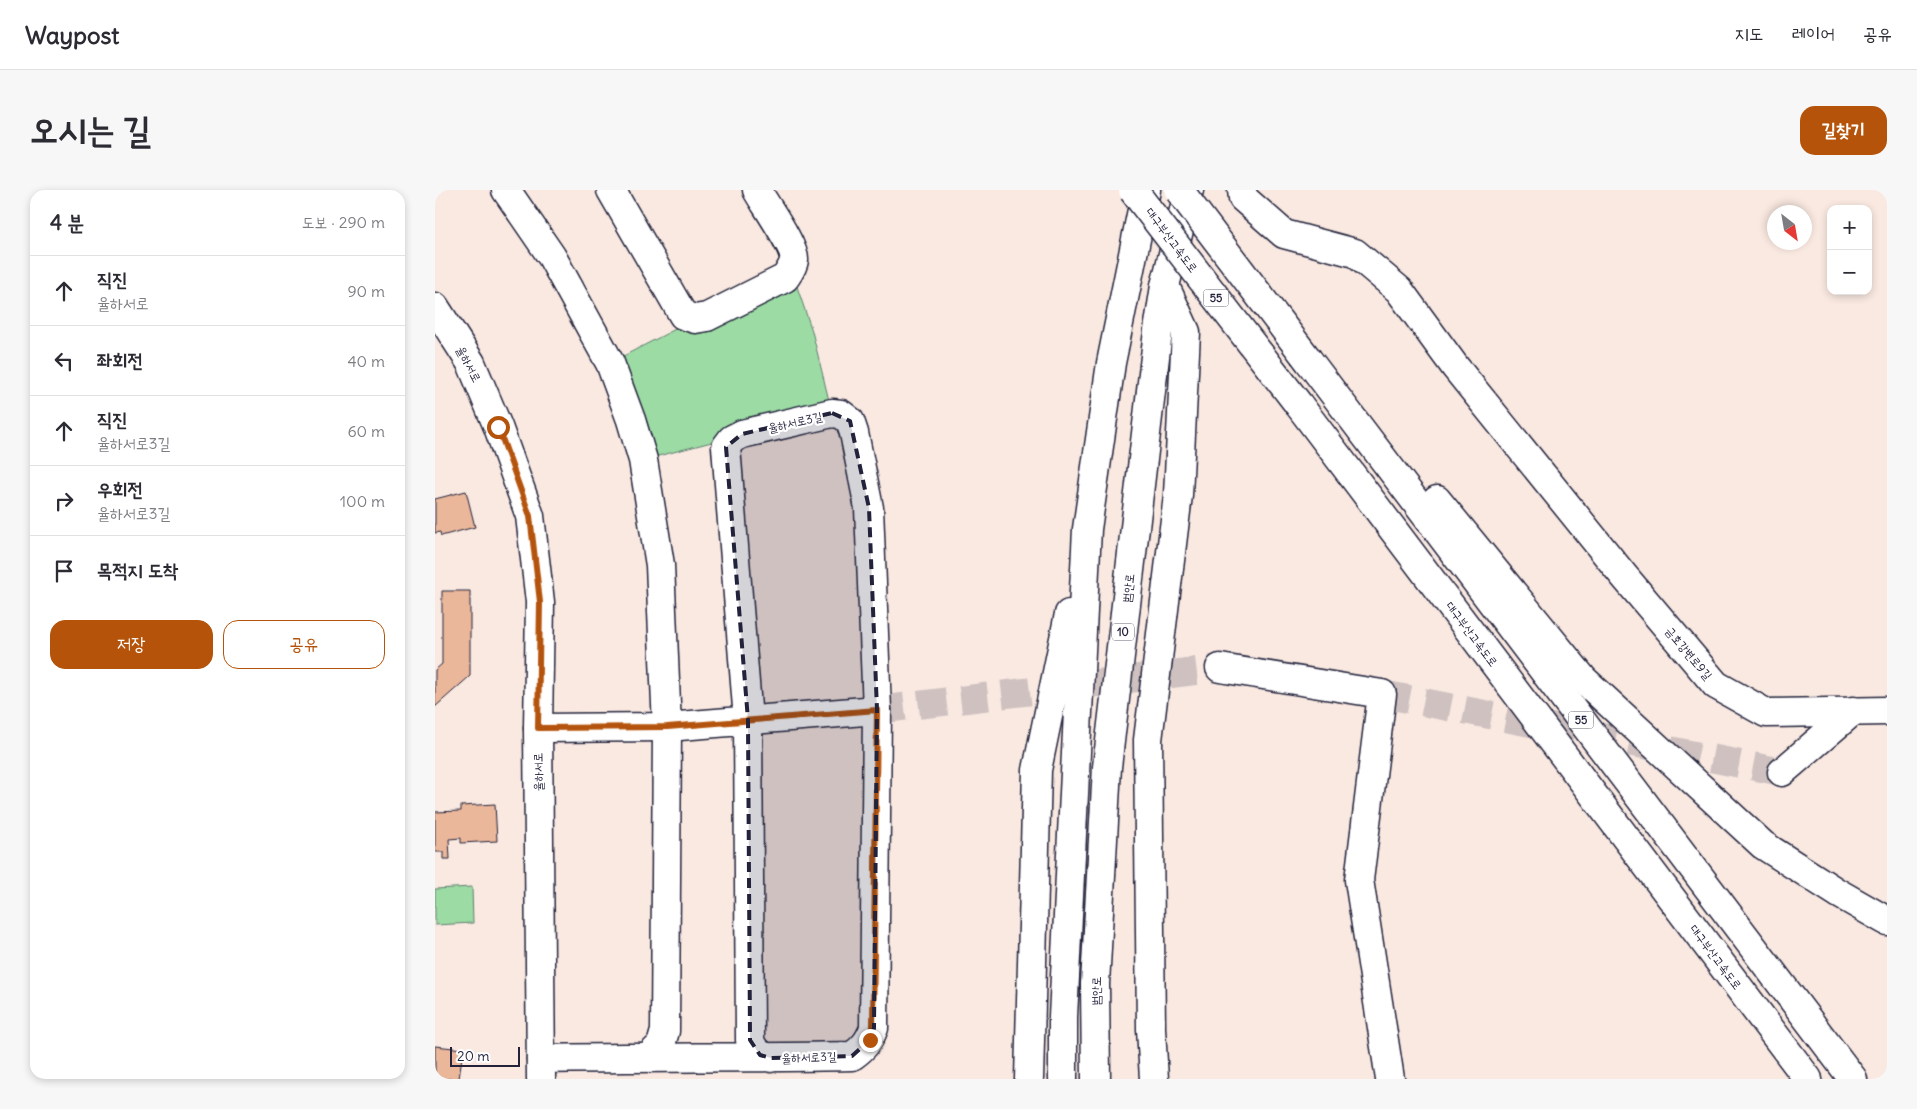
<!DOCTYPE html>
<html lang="ko">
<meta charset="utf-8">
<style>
:root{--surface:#fff;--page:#f7f7f7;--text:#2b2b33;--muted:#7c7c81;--line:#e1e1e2;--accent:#b45309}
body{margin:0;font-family:Delius,"Poor Story",sans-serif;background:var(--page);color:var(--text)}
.controls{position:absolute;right:15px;top:15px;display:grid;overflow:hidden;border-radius:10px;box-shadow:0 2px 8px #0003}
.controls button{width:45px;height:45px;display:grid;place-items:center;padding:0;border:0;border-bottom:1px solid var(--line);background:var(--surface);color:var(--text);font:25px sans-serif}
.compass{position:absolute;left:1332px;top:15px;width:45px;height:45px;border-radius:50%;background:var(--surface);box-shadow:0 2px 8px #0003;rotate:149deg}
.scale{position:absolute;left:15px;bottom:12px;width:70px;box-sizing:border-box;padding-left:5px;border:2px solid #22223b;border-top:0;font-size:14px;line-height:18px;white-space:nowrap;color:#22223b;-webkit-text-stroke:4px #fff;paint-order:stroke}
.stop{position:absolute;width:15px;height:15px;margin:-11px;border:4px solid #b45309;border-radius:50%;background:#fff}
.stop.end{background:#b45309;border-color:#fff;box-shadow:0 1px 5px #0008}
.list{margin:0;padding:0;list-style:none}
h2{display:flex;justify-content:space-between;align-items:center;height:65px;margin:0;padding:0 20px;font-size:21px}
h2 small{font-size:16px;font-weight:400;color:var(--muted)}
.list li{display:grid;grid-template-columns:32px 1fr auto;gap:15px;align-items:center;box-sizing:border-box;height:70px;padding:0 20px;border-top:1px solid var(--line)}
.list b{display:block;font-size:19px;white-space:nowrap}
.list p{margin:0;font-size:16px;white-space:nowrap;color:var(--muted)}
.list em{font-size:16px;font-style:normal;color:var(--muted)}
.actions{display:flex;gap:10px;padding:15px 20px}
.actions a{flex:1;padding:11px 0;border:1px solid var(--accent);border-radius:15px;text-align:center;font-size:18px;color:var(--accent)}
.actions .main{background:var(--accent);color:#fff}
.icon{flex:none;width:28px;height:28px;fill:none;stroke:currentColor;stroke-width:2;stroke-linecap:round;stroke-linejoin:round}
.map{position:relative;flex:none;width:1452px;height:889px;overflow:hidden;border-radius:15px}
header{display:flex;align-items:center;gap:30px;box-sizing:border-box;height:70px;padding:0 25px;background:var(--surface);border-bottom:1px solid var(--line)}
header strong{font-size:24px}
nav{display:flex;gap:28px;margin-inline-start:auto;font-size:18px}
.intro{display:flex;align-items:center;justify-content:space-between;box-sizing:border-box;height:120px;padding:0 30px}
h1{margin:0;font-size:35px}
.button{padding:12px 22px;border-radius:15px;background:var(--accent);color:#fff;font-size:18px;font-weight:700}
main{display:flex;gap:30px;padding:0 30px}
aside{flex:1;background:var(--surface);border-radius:15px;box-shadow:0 2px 8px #0003}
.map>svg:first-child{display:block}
.green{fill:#9cdba4;stroke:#5f7e70}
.building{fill:#eab79b;stroke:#22223b}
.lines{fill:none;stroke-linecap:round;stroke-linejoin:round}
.street-tunnel{stroke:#cec1c0;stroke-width:28;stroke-dasharray:28 14;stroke-linecap:butt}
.street-casing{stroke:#22223b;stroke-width:31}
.secondary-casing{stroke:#22223b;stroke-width:31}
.highway-casing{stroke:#22223b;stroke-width:31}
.street{stroke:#fff;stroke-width:28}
.secondary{stroke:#fff;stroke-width:28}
.highway{stroke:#fff;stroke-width:28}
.highway-bridge-casing{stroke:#22223b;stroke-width:31;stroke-linecap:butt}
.highway-bridge{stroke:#fff;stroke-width:28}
.route{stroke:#b45309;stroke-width:6}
.marked{fill:#22223b;fill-opacity:0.2;stroke:#22223b;stroke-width:4;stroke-dasharray:10 6;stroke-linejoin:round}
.labels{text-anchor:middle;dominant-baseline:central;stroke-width:4.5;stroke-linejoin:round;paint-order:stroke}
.shield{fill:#fff;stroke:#646476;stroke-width:1}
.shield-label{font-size:11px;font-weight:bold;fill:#22223b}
.street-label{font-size:12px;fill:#22223b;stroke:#fff}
</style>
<header>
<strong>Waypost</strong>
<nav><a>지도</a><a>레이어</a><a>공유</a></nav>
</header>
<div class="intro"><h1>오시는 길</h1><a class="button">길찾기</a></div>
<main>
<aside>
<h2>4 분<small>도보 · 290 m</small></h2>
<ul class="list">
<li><svg class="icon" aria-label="ahead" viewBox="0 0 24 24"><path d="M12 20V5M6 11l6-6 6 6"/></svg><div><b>직진</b><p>율하서로</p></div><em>90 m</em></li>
<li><svg class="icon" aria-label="left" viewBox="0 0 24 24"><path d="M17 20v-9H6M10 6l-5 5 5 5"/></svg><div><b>좌회전</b></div><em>40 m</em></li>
<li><svg class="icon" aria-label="ahead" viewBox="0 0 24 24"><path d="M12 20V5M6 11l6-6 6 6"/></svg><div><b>직진</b><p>율하서로3길</p></div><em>60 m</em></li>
<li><svg class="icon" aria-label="right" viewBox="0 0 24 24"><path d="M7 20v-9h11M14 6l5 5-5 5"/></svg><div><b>우회전</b><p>율하서로3길</p></div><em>100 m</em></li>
<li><svg class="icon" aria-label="arrive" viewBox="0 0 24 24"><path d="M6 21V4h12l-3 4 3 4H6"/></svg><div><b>목적지 도착</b></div></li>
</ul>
<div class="actions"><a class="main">저장</a><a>공유</a></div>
</aside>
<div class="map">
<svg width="1452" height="889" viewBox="0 0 1452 889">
<rect width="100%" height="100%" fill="#f9e9e1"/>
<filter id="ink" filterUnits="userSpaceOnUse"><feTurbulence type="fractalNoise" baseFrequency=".02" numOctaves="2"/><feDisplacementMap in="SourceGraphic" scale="10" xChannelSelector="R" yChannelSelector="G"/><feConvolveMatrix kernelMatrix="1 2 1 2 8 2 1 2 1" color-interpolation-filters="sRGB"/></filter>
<g filter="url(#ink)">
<g class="green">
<polygon points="356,79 377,141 397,223 307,244 208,270 175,173"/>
<polygon points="37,697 38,733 0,735 0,699"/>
</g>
<g class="building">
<polygon points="31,301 40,337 6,346 5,342 0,343 0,309"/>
<polygon points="7,401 35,401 35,486 0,517 0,480 7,474"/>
<polygon points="60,614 62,651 26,653 26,648 14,649 15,669 8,669 8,662 0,662 0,622 26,621 26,616"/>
<polygon points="0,856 28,859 24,889 0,889"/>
</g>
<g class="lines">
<g class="street-tunnel">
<polyline points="947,504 1347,582"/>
<polyline points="442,520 785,478"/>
</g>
<defs>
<g id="street">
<polyline points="71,0 117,67 175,173 196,230 208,270 225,375 232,537 230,841 226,855 215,866"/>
<path d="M176 0 248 125 260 129 272 127 350 88C354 82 358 77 359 70 361 58 329 13 322 0"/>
<polyline points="807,0 808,8 849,44 920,63 964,100 1021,178 1189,386 1281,495 1331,523 1452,521"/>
<polyline points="785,478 947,504 924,690 955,889"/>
<polyline points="103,538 232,537 442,520"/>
<polyline points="1347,582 1418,521"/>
<path d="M106 869C210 867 313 868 417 866 429 858 434 851 439 838L442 520 434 318 419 243 415 231 406 224 397 223 307 244 297 249 291 257 313 530 315 850C319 862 324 865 336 868"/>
</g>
<polyline id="secondary" points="0,117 36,173 63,237 95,326 105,412 103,538 106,889"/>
<g id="highway">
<polyline points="874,171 1418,889"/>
<polyline points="864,215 1373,889"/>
<polyline points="1002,310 1149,490 1328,655 1403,703 1452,731"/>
<polyline points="594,889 602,580 634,424"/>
<polyline points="628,889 628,827 652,339 676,173 711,0"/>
<polyline points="661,889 660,794 672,577 723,141 730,96 754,0"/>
<polyline points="719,889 716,839 713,550 743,305 751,142 730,96"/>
</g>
</defs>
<use href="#street" class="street-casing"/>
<use href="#secondary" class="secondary-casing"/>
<use href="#highway" class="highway-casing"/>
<use href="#street" class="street"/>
<use href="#secondary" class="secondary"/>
<use href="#highway" class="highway"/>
<defs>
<g id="highway-bridge">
<polyline points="698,0 864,215"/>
<polyline points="744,0 874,171"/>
</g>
</defs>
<use href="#highway-bridge" class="highway-bridge-casing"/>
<use href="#highway-bridge" class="highway-bridge"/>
</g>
</g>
<g class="lines" filter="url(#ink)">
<polyline class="route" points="63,237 95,326 105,412 103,538 232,537 442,520 438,838 435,850"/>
</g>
<path class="marked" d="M397 223 415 231 434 318 442 520 439 838 435 850 417 866 336 868 325 865 315 850 313 530 291 257 307 244Z"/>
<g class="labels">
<g class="shield">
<rect x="768.5" y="99.5" width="25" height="17" rx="4"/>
<rect x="677" y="433.5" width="22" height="17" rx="4"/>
<rect x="1133.5" y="521.5" width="25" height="17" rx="4"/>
</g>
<g class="shield-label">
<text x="781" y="108">55</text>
<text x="688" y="442">10</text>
<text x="1146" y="530">55</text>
</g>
<g class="street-label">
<text transform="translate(737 50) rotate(53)">대구부산고속도로</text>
<text transform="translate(34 174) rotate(62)">율하서로</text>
<text transform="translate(360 232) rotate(-13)">율하서로3길</text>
<text transform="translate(693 398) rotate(-83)">범안로</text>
<text transform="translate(1037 444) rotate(53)">대구부산고속도로</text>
<text transform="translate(1254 463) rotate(50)">금호강변로9길</text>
<text transform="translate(103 582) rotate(-91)">율하서로</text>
<text transform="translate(1281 767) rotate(53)">대구부산고속도로</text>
<text transform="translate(661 801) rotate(-89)">범안로</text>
<text transform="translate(374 867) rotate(-2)">율하서로3길</text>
</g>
</g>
</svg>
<div class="controls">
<button>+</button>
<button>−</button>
</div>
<svg class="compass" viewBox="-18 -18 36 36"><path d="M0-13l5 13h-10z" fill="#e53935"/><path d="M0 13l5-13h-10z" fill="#7c7c81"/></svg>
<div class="scale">20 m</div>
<div class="stop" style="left:63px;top:237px"></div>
<div class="stop end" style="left:435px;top:850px"></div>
</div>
</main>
